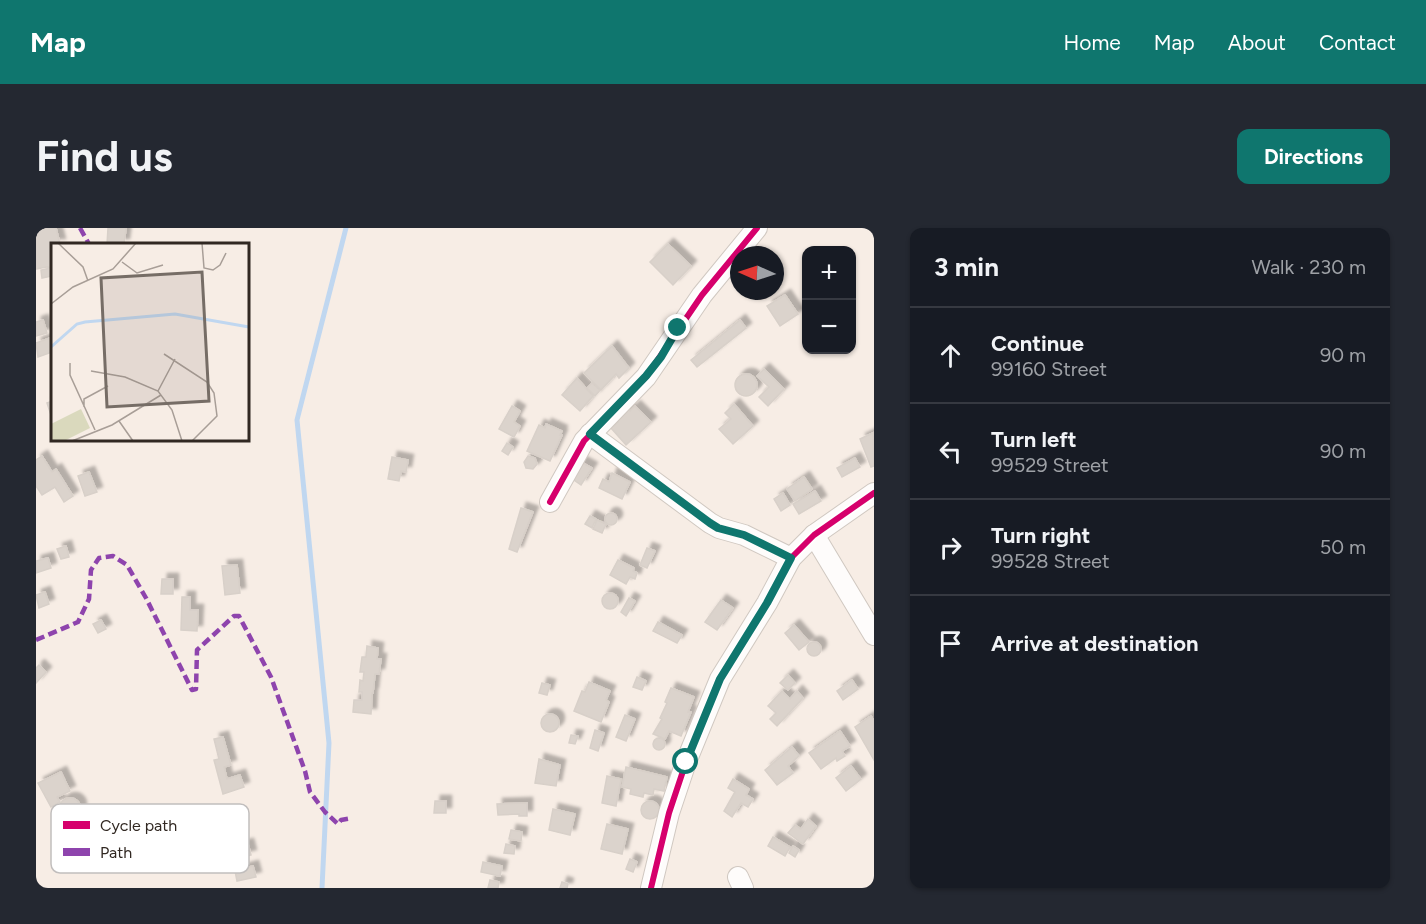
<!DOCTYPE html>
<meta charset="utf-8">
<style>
:root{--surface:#171b24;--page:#242831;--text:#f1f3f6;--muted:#9ea1a6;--line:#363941;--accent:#0f766e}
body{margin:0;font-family:Figtree,sans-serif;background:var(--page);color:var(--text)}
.controls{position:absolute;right:18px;top:18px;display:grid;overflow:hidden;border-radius:12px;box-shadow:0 2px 4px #0004}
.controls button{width:54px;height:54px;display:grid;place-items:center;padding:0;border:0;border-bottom:2px solid var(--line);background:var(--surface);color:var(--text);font:30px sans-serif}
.compass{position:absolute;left:694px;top:18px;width:54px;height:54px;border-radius:50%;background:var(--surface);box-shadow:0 2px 4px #0004;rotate:273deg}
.stop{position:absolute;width:18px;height:18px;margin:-14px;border:4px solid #0f766e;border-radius:50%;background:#fff}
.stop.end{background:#0f766e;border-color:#fff;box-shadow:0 2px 6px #0008}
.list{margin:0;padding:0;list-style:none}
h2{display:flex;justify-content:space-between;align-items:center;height:78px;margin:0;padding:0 24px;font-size:26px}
h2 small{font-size:20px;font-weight:400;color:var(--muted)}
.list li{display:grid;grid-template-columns:39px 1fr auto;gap:18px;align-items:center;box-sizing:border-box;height:96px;padding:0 24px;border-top:2px solid var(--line)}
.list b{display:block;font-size:22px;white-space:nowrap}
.list p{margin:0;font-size:20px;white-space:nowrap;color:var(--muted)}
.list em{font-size:20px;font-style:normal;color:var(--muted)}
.icon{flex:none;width:33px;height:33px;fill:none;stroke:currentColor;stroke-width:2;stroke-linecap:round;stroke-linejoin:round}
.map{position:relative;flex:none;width:838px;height:660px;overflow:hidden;border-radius:12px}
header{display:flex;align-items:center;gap:36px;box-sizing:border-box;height:84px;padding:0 30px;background:var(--accent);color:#fff}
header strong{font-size:28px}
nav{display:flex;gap:33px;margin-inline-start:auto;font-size:21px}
.intro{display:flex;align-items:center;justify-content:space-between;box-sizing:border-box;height:144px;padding:0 36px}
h1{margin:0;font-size:42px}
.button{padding:15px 27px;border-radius:12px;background:var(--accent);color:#fff;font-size:21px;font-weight:700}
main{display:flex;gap:36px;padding:0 36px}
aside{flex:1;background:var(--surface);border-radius:12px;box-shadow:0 2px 4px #0004}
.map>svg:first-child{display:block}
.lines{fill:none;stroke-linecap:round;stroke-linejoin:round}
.stream{stroke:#c0d7f0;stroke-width:5}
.building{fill:#dbd3cc;stroke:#d8d0c9;stroke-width:1.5;filter:url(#shadow)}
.minor-casing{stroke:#d0c8c1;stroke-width:22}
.minor{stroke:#fefcfb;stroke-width:20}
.quiet{stroke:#8e44ad;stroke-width:4.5;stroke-dasharray:9 4.5;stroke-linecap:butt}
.cycleway-casing{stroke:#fff;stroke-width:10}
.cycleway{stroke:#d6006c;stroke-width:6}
.route{stroke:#0f766e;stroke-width:8}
.inset-river{fill:none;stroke:#c0d7f0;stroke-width:3}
.inset-road{fill:none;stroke:#a89e97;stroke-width:1.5}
.view{fill:#766d66;fill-opacity:0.15;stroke:#766d66;stroke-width:3}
.inset-edge{fill:none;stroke:#312822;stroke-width:3}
.key{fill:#fff;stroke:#c1bebd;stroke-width:1.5}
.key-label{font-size:16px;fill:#312822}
</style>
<header>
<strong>Map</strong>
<nav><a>Home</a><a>Map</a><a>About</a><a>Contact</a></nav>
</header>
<div class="intro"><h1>Find us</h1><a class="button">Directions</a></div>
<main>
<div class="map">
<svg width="838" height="660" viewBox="0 0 838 660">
<defs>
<filter id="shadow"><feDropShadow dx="5.5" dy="-5.5" stdDeviation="1.5" flood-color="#0004"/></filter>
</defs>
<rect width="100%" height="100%" fill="#f7ede5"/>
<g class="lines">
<polyline class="stream" points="286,660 293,515 261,192 310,0"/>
</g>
<g class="building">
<polygon points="10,0 20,0 24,16 16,16 16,38 0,41 0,2"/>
<polygon points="72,0 90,0 88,16 71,16"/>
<polygon points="632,16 655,38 637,57 614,34"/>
<polygon points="16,40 16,48 6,50 5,42"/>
<polygon points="749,67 762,86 744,98 731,78"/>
<polygon points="7,92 11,105 0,108 0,94"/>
<polygon points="704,92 710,100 661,139 655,132"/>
<polygon points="14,110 16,124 2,129 0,115"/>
<polygon points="576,118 593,140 583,150 580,146 565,162 548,145"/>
<polygon points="728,141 748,161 732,178 723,169 733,159 721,148"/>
<circle cx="710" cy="157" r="11"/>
<polygon points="541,150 557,168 544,183 526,167"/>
<polygon points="556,155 564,162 559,168 551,160"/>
<polygon points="16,173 16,190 11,175"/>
<polygon points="698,176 717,198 697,216 683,201 695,191 689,185"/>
<polygon points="476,178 484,183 478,194 484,198 478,209 463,201"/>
<polygon points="590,178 594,183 599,178 615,194 590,217 575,200 582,194 578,189"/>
<polygon points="510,196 526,203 524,207 526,207 514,233 491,223 503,197 509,200"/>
<polygon points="837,205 838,238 835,239 824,211"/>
<polygon points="471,215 477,219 472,227 466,223"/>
<polygon points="6,228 16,244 20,241 37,268 28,274 19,259 6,267 0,258 0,232"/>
<polygon points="492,228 499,230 501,236 497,241 490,240 488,234"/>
<polygon points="356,229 372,232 370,244 365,243 363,253 352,251"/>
<polygon points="819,230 824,239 806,249 801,240"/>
<polygon points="545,234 556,240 545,257 535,250"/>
<polygon points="53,244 61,264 49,268 42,248"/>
<polygon points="576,245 594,254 586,271 563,260 567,251 573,254"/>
<polygon points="768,249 776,261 759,273 751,261"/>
<polygon points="779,263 785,273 763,286 757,276"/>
<polygon points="747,265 754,277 745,283 738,271"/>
<polygon points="485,280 497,284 481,324 473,321"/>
<circle cx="575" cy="291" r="6"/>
<polygon points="554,288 560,291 556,300 549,296"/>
<polygon points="561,292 570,296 566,305 557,301"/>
<polygon points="30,318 33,329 25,331 21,321"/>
<polygon points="611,320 619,323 611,340 604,337"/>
<polygon points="12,330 15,340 0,345 0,333"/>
<polygon points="582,332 598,340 597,343 601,345 599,351 594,349 590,356 574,347"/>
<polygon points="201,337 204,365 189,367 186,338"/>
<polygon points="126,351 137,351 137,366 125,366"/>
<polygon points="9,364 13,376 3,380 0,367"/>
<circle cx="574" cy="373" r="8"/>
<polygon points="146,369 154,369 154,382 162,382 161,403 145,402"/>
<polygon points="593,370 599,373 590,388 585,384"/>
<polygon points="685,372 697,380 681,402 669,394"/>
<polygon points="65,392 70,401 62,405 57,396"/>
<polygon points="622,394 646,407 641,415 617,403"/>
<polygon points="758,397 773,414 763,422 749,405"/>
<circle cx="778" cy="421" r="7"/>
<polygon points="331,418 342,420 341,431 345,431 343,446 339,446 337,465 336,465 335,486 317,484 318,472 326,472 326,464 323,464 324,452 327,453 328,444 324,444 326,429 330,429"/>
<polygon points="3,437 10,444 0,455 0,440"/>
<polygon points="752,447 759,455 752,462 744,455"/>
<polygon points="601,449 610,453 606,462 597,459"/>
<polygon points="816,452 822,461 807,472 801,463"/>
<polygon points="553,454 574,463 570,472 573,474 565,494 538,483 546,463 549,464"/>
<polygon points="506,455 514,457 511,467 503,465"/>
<polygon points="635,460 658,469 652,484 655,484 645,508 633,503 629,511 617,506 626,491 624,490 631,475 629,474"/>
<polygon points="746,463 754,471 761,463 767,470 741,498 734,491 740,485 732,478"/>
<circle cx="514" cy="495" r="9"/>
<polygon points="589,487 599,491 590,513 580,509"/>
<polygon points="835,488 838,493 838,532 819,499"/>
<polygon points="559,502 568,505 562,523 554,520"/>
<polygon points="804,503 814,518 806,523 809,528 801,533 800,530 785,541 773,525"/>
<polygon points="535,507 542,508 539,516 533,515"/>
<polygon points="187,509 195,537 188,539 191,551 204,547 208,559 187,566 178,532 183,531 178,511"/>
<circle cx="623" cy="516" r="6"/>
<polygon points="756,519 763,528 752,538 757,545 741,557 729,542"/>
<polygon points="503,531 524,537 520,558 499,555"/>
<polygon points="815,538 825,551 810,563 800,550"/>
<polygon points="590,539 631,549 628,563 618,561 617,567 608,565 607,569 594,566 595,561 586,559"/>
<polygon points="25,544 34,563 21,569 24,574 15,579 2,555"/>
<polygon points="571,548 585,551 580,578 566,575"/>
<polygon points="697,551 713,561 710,567 717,571 712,579 705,575 696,589 688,583 699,564 692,560"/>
<circle cx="34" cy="581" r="11"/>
<circle cx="614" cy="582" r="9"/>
<polygon points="399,573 410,573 410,585 398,585"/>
<polygon points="491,575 491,588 483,588 483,586 462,587 461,576"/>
<polygon points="517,581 539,586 534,607 513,602"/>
<polygon points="772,591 780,598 767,616 752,605 759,597 765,601"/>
<polygon points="571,596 592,601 586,626 565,621"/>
<polygon points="475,602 486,604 485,613 473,611"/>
<polygon points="737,609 754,619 749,628 732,618"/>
<polygon points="212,616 215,627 197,631 195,620"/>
<polygon points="470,616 479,618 478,626 468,625"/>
<polygon points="757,618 763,622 759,629 753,625"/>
<polygon points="594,631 601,634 597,644 590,641"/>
<polygon points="447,634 466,638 464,648 445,644"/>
<polygon points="217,638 220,649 201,653 199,643"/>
<polygon points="454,652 463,654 462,660 452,660"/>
<polygon points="526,654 532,656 531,660 524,660"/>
</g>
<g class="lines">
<defs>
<g id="minor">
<polyline points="554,206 674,295 683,300 708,307 755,330"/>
<polyline points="514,274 548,213 610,149 666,67 721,0"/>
<polyline points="778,307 838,407"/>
<polyline points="702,649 707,660"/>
<polyline points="615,660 633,585 650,534 684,451 731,375 755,330 778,307 838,265"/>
</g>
</defs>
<use href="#minor" class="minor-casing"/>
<use href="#minor" class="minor"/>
<g class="quiet">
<polyline points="44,0 53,16"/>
<polyline points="0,412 42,394 53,371 55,342 63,330 77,328 91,337 110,370 156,462 160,461 161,422 198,388 203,388 235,449 269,543 274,564 289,584 302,596 305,592 316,590"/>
</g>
<defs>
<g id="cycleway">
<polyline points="514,274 548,213 610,149 666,67 721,0"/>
<polyline points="615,660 633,585 650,534 684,451 731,375 755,330 778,307 838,265"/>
</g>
</defs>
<use href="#cycleway" class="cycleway-casing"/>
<use href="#cycleway" class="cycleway"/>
</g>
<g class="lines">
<polyline class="route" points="642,100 625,129 610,148 554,206 674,295 682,300 708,307 755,330 731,375 684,451 650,534"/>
</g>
<g transform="translate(15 15)">
<rect width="198" height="198" fill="#f7ede5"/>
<path d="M30 166 39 185 13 198H0V181Z" fill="#dad9bd"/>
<path class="inset-river" d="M0 104 26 81 34 79 124 71 198 84"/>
<path class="inset-road" d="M7 0 32 24 37 38M151 0 153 25 162 27 169 22 175 10M71 19 86 30 112 22M0 61 22 44 62 26 85 0M113 111 156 139 163 150 166 173 141 198M19 120V132L44 187M40 128 74 134 107 148 121 167 131 198M107 148 124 116M33 164V156L57 143M68 178 82 198M21 198 61 182 110 152"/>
<path class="view" d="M151 29 158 158 56 164 50 35Z"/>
<rect width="198" height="198" class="inset-edge"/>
</g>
<rect x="15" y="576" width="198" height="69" rx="9" class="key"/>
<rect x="27" y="593" width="27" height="8" fill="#d6006c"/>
<rect x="27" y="620" width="27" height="8" fill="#8e44ad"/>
<g class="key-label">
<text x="64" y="603">Cycle path</text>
<text x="64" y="630">Path</text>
</g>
</svg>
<div class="controls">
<button>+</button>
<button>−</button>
</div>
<svg class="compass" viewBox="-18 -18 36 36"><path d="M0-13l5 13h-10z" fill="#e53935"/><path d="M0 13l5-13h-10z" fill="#9ea1a6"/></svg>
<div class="stop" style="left:650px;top:534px"></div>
<div class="stop end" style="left:642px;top:100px"></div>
</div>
<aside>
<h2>3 min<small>Walk · 230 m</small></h2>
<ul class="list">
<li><svg class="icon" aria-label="ahead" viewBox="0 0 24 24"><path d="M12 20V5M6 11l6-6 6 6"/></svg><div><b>Continue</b><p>99160 Street</p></div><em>90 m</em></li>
<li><svg class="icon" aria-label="left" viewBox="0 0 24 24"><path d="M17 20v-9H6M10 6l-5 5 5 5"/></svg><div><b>Turn left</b><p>99529 Street</p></div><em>90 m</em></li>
<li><svg class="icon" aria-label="right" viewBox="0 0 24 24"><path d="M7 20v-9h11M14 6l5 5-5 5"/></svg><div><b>Turn right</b><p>99528 Street</p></div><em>50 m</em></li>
<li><svg class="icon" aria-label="arrive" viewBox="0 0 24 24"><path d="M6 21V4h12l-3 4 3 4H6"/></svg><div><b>Arrive at destination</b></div></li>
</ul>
</aside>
</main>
